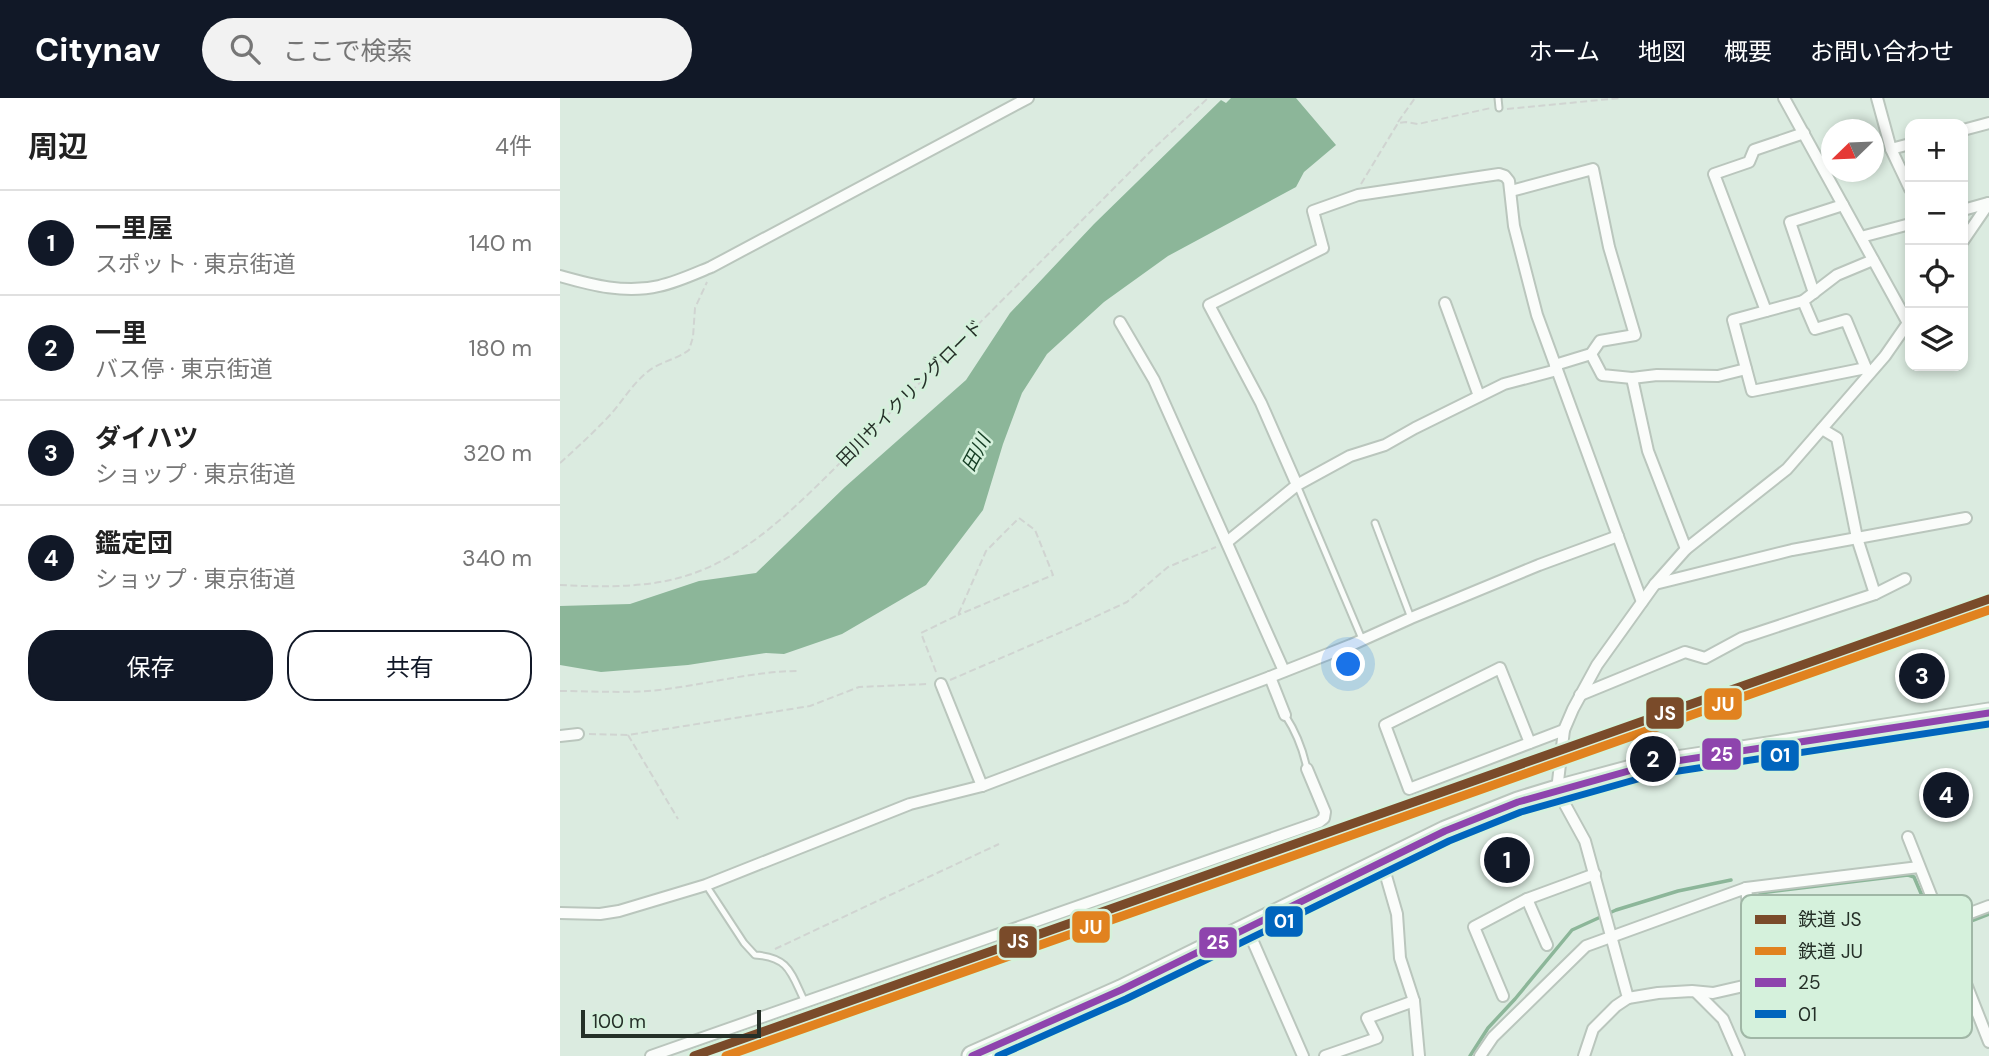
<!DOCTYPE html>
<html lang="ja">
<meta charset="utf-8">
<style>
:root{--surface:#fff;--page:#f2f2f2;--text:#222;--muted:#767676;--line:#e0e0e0;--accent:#111827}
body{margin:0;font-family:"DM Sans","Noto Sans JP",sans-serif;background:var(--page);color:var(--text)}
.controls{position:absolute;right:21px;top:21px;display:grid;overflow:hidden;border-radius:14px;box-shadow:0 4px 10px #0003}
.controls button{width:63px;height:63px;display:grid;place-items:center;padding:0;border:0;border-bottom:2px solid var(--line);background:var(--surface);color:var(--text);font:35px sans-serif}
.compass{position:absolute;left:1261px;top:21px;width:63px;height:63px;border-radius:50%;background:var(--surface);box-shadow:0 4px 10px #0003;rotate:247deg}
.scale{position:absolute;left:21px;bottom:18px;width:180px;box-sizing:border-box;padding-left:7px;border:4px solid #253028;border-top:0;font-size:19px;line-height:24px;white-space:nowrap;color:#253028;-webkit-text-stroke:5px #d5f1dc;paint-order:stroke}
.you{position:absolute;left:789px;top:567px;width:24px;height:24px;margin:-18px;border:5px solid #fff;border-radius:50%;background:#1a73e8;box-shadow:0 0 0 10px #1a73e833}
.badge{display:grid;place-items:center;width:46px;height:46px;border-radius:50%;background:var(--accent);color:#fff;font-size:23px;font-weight:700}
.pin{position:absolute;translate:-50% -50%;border:4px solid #fff;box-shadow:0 2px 7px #0006}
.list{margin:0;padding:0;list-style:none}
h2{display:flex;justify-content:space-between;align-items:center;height:91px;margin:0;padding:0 28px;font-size:30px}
h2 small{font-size:23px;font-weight:400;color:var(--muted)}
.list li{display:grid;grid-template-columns:46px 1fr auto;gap:21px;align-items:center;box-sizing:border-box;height:105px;padding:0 28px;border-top:2px solid var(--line)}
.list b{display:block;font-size:26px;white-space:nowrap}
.list p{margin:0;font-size:23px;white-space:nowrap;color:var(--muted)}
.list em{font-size:23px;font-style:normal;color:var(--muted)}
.actions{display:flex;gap:14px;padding:21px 28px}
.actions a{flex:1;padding:16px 0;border:2px solid var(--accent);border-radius:28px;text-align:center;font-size:24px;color:var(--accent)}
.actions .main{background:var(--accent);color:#fff}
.icon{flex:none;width:38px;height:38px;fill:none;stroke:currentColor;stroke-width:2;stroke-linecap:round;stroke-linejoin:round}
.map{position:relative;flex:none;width:1429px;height:958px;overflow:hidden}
header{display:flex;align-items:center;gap:42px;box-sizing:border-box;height:98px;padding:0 35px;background:var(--accent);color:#fff}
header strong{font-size:33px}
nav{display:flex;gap:38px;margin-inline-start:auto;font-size:24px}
.search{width:490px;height:63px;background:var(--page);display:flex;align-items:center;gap:18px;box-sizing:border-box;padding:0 24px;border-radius:38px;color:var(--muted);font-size:26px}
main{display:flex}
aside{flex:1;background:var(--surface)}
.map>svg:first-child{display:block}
.water{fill:#8cb699}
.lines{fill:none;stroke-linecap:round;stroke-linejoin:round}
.stream{stroke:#8cb699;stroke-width:3.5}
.lane-casing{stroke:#bac6bd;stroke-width:9}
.street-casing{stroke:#bac6bd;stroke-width:14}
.highway-casing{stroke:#bac6bd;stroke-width:23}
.path{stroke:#d0d4d1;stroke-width:2;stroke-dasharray:7 3.5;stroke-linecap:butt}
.lane{stroke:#fafcfa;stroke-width:5}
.street{stroke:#fafcfa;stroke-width:10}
.highway{stroke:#fafcfa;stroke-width:19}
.bus-1-casing{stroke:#d5f1dc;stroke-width:12}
.bus-2-casing{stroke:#d5f1dc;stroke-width:12}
.bus-1{stroke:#8e44ad;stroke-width:7}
.bus-2{stroke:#0065bd;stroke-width:7}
.rail-1-casing{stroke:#d5f1dc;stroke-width:14}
.rail-2-casing{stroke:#d5f1dc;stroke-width:14}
.rail-1{stroke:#7a4b2a;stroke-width:9}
.rail-2{stroke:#e1821f;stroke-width:9}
.labels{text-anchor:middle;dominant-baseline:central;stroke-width:5;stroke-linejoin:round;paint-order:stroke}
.street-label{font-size:18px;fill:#253028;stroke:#d5f1dc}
.water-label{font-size:19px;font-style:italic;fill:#133c22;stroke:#d5f1dc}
.key{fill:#d5f1dc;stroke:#a0b7a6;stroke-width:2}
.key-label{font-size:19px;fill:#253028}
.line-badge{stroke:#d5f1dc;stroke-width:2.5}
.badge-label{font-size:19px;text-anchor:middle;font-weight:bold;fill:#fff}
</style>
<header>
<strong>Citynav</strong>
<div class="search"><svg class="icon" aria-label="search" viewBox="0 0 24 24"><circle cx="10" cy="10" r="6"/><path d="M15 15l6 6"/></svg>ここで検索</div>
<nav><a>ホーム</a><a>地図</a><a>概要</a><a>お問い合わせ</a></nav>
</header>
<main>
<aside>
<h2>周辺<small>4件</small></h2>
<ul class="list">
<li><span class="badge">1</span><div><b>一里屋</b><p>スポット · 東京街道</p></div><em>140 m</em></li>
<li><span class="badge">2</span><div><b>一里</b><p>バス停 · 東京街道</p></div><em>180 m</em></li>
<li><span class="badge">3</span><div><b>ダイハツ</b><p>ショップ · 東京街道</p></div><em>320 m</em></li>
<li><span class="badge">4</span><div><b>鑑定団</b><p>ショップ · 東京街道</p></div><em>340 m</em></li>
</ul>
<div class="actions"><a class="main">保存</a><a>共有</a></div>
</aside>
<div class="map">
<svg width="1429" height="958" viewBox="0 0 1429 958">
<rect width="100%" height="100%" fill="#dbebe0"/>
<polygon class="water" points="671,0 736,0 776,47 744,74 736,89 608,158 544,204 487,256 462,295 443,346 423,412 366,487 282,536 224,556 206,555 128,567 41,574 0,567 0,508 70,506 139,483 196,475 285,389 406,282 450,215 534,126 661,2 666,5"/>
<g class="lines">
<g class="stream">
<polyline points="1200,795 1348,777 1354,779 1369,814"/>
<polyline points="1398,828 1429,816"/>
<polyline points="910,958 928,930 955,901 1012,832 1056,812 1118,793 1171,782"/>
</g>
<defs>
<g id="lane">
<polyline points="938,0 939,10"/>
<polyline points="737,387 802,541"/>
<polyline points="815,425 851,520"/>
<path d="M725 617C736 634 743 651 747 671"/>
<path d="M146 787 184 845 195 857C230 859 231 876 245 904"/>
</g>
<g id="street">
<polyline points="1224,0 1348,225"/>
<polyline points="1317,0 1331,51 1350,91"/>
<polyline points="1403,32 1429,25"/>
<polyline points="1331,51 1350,46"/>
<polyline points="951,93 1033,71 1049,149 1075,237 1040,243 1031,256 995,267"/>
<polyline points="1403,112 1428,105"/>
<polyline points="1301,139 1350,126"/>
<polyline points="1403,143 1429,105"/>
<path d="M0 178C32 187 65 196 99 188 117 184 134 176 151 169L468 0"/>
<polyline points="1254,195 1230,124 1283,107"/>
<polyline points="1243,203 1173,222 1192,293 1306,270"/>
<polyline points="885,205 919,298"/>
<polyline points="1206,213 1154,76 1189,64 1194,52 1244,35"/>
<polyline points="560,224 594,282 724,573"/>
<polyline points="1031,256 1042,277 1072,280 1097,277 1158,278 1186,271"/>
<polyline points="1308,275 1286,222 1255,231 1243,203 1277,177 1313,162"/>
<polyline points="1072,280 1088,353 1126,451"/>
<polyline points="1262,331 1277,340 1297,440 1315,496"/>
<polyline points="737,387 790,358 825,347 855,330 944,286 997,272"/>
<polyline points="667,444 737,387 701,305 649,207 763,150 753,113 798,97 939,76 945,78 949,83 954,128 977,217 1082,504"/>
<polyline points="1095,486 1232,452 1406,420"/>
<polyline points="710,579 725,617"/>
<polyline points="381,586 422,688"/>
<polyline points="1020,597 1125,554 1145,560 1182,540 1315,496 1345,481"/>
<polyline points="0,638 18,636"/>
<polyline points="970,645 940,570 825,627 849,691 1004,632"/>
<polyline points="1348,739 1429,944"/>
<polyline points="822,764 837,816 840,860 854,903 859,958"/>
<polyline points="1186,790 1359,769"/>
<polyline points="967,801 987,847"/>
<polyline points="0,815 40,816 59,813 146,787 350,706 422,688 710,579 791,547 851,520 979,467 1058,438"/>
<polyline points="687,830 743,958"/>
<polyline points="1136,894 1163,921 1179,958"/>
<polyline points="943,898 914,829 967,801 1035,776"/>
<polyline points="1068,900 1098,895 1132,893 1153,895 1267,869 1429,808"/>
<polyline points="91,958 759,724 764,720 765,714 747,671"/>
<polyline points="765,958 817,940 807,920 854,903"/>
<polyline points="920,958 933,939 1026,848 1186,790 1197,885"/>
<polyline points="1024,958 1033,931 1056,908 1068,900 1025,743 997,692 1004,632 1013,611 1037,567 1095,486 1126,451 1227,371 1325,258 1350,222"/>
</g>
<polyline id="highway" points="412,958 561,892 885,733 958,704 997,692 1090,667 1429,615"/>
</defs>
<use href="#lane" class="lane-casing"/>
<use href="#street" class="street-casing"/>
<use href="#highway" class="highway-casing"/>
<g class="path">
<polyline points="947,11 1060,0"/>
<polyline points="838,24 855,0"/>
<polyline points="801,86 838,25 846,24 858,26 931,10"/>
<path d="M0 365C18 349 35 333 51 316 63 302 72 287 86 275 98 264 116 262 129 252L133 239 135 210 147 184"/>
<path d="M0 487C40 489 84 490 122 479 179 463 225 419 266 379L592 52 648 0"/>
<polyline points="376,574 361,535 398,517 426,453 459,420 475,432 493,477 398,517"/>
<polyline points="390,582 513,529 567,504 608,469 656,449"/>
<path d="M0 593C29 593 59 595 88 593 139 589 188 573 240 573"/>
<polyline points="29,636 68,637 250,608 299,589 368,586"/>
<polyline points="68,637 118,721"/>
<polyline points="215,851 439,746"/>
</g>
<use href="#lane" class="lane"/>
<use href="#street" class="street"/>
<use href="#highway" class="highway"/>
<defs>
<polyline id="bus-1" points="412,958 561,892 885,733 958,704 1090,667 1429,615"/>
<polyline id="bus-2" points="438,958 566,901 889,743 961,714 1092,677 1429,626"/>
</defs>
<use href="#bus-1" class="bus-1-casing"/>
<use href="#bus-2" class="bus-2-casing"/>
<use href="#bus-1" class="bus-1"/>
<use href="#bus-2" class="bus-2"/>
<defs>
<polyline id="rail-1" points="134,958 1429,501"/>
<polyline id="rail-2" points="166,958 1429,512"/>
</defs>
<use href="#rail-1" class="rail-1-casing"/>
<use href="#rail-2" class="rail-2-casing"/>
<use href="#rail-1" class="rail-1"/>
<use href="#rail-2" class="rail-2"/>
</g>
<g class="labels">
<g class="street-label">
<text transform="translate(350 295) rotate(-45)">田川サイクリングロード</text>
</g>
<g class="water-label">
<text transform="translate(416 355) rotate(-62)">田川</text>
</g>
</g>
<rect x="1181" y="797" width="231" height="143" rx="10" class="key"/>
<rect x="1195" y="817" width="31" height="9" fill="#7a4b2a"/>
<rect x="1195" y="849" width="31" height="8" fill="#e1821f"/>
<rect x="1195" y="880" width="31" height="9" fill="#8e44ad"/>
<rect x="1195" y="912" width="31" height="8" fill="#0065bd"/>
<g class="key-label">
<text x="1238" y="828">鉄道 JS</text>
<text x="1238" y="860">鉄道 JU</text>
<text x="1238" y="891">25</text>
<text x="1238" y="923">01</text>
</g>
<g class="line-badge">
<rect x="1143" y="589" width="40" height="34" rx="7" fill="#e1821f"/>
<rect x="1085" y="598" width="40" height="34" rx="7" fill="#7a4b2a"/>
<rect x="1141" y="639" width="41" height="34" rx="7" fill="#8e44ad"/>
<rect x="1200" y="641" width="40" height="33" rx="7" fill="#0065bd"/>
<rect x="704" y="807" width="40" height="33" rx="7" fill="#0065bd"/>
<rect x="511" y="812" width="40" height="34" rx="7" fill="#e1821f"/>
<rect x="438" y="827" width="40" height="34" rx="7" fill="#7a4b2a"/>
<rect x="638" y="828" width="40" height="33" rx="7" fill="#8e44ad"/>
</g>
<g class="badge-label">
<text x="1163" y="613">JU</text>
<text x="1105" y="622">JS</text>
<text x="1162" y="663">25</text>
<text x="1220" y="664">01</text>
<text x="724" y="830">01</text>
<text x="531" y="836">JU</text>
<text x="458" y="850">JS</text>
<text x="658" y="851">25</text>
</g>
</svg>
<div class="controls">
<button>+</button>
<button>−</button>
<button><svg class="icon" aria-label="locate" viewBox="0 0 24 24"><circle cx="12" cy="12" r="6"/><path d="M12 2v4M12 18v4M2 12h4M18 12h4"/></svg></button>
<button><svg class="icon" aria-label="layers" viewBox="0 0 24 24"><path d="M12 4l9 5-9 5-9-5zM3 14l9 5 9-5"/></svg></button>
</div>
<svg class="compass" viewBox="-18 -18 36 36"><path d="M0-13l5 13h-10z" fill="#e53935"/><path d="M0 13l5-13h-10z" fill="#767676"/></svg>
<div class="scale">100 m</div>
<div class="you"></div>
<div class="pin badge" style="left:947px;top:762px">1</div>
<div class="pin badge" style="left:1093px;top:661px">2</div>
<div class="pin badge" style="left:1362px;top:578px">3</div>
<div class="pin badge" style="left:1386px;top:697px">4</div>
</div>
</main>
